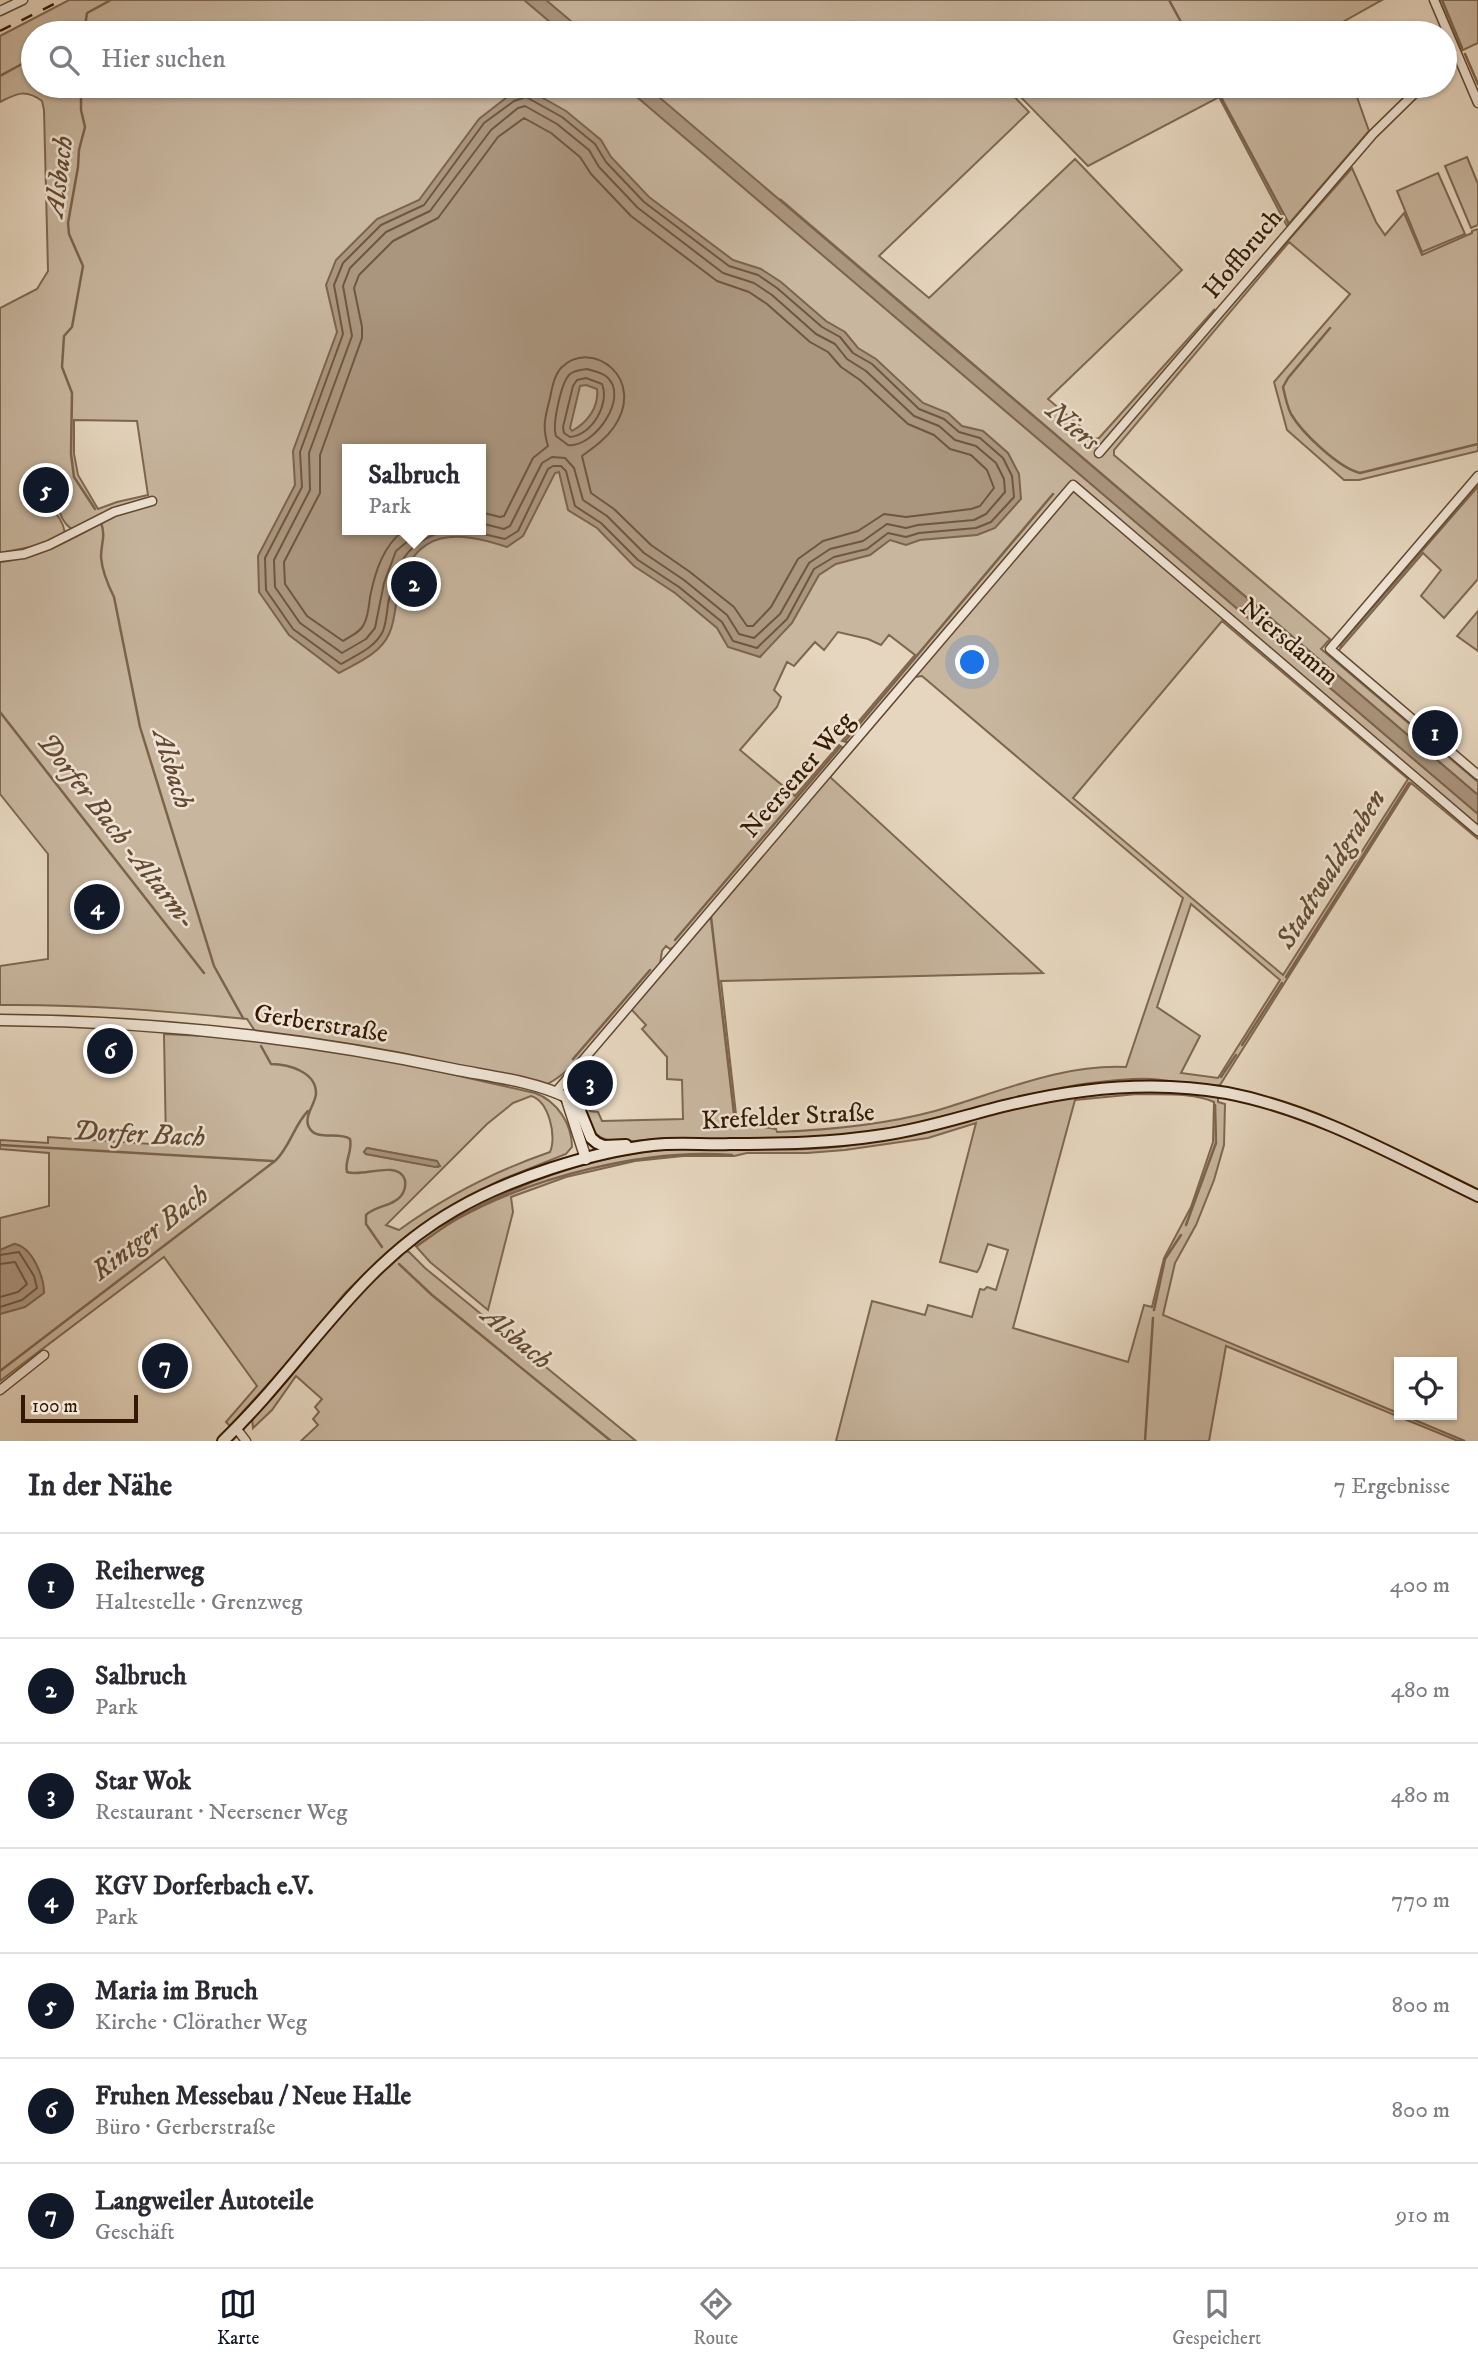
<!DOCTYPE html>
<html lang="de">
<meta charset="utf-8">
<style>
:root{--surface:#fff;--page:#f2f2f3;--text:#2b2b33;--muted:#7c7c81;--line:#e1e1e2;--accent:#111827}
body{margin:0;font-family:"IM FELL DW Pica",serif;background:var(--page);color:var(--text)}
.controls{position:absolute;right:21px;bottom:21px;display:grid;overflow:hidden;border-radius:0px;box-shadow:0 2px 5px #0004}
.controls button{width:63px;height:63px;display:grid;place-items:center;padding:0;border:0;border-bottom:2px solid var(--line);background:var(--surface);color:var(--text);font:35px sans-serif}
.scale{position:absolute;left:21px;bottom:18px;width:117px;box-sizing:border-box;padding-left:7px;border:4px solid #351800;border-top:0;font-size:19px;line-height:24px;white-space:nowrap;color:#351800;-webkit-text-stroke:5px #efe4d5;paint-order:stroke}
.you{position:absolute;left:973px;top:663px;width:24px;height:24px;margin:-18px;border:5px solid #fff;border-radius:50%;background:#1a73e8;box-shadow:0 0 0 10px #1a73e833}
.badge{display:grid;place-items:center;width:46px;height:46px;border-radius:50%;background:var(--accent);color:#fff;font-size:23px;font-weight:700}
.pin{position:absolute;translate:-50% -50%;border:4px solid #fff;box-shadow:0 2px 7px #0006}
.popup{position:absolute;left:342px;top:444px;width:144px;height:91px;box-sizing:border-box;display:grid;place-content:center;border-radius:0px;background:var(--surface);filter:drop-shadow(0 2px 5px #0005);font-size:23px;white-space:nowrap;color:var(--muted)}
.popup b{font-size:26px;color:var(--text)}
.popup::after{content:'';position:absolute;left:50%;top:100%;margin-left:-14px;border:14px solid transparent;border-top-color:var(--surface)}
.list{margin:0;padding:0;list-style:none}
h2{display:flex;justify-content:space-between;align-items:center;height:91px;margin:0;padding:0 28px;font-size:30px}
h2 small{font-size:23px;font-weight:400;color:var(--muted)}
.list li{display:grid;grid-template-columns:46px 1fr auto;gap:21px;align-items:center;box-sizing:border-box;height:105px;padding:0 28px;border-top:2px solid var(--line)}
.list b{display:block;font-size:26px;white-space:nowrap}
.list p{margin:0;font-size:23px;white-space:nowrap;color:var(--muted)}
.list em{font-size:23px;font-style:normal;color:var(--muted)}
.icon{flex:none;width:38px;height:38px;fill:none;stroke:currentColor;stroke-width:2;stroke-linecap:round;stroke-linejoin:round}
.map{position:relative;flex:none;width:1478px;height:1441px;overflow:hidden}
.search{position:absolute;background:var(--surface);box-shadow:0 2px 5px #0004;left:21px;right:21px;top:21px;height:77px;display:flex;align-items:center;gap:18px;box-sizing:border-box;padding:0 24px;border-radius:38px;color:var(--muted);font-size:26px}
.sheet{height:826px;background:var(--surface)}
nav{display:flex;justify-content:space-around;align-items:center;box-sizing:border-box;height:98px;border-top:2px solid var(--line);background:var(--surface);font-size:19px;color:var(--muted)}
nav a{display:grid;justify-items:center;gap:4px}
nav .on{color:var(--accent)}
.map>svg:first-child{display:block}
.green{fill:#c8b69f;stroke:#7e6750;stroke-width:2;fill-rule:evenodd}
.water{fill:#aa957e;stroke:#7b634c;stroke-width:2;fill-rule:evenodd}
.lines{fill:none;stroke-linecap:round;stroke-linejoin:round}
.shore{stroke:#70563f;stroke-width:2}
.stream{stroke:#7b634c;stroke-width:2.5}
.minor-casing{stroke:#614830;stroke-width:11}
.tertiary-casing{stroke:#614830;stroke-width:13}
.secondary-casing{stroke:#351800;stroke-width:14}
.minor{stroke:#efe4d5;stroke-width:8}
.tertiary{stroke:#efe4d5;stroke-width:10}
.secondary{stroke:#efe4d5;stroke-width:10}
.rail{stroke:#351800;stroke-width:2.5;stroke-dasharray:12 12;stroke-linecap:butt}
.labels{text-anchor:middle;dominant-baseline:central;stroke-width:5;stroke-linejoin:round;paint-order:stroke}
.street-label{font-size:26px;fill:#351800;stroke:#efe4d5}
.water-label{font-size:28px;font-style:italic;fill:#644a32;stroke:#efe4d5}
</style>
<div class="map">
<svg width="1478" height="1441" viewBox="0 0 1478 1441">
<rect width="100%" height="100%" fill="#e6d6bf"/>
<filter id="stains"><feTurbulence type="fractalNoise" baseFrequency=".00286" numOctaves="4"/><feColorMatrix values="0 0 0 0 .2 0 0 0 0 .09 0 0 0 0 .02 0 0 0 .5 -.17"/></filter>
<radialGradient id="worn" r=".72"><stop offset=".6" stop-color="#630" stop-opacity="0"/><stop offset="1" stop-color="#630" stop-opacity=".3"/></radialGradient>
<g class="green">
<path d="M69 0H1382L1332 28 1333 33H959L956 30 953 33H33V86H1004L1029 112 879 256 929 298 1075 159 1182 270 1048 399 1095 439 1099 438 1214 310 1215 315 1101 444 1106 448 1352 168 1376 222 1385 235 1404 213 1422 255 1472 233V231L1478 229V451L1359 480H1344L1287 430 1274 382 1350 294 1289 242 1114 450V455L1330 639 1321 649 1478 782V795L780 199 1074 469 1478 814V839L1411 783 1220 1085C1211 1088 1166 1080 1152 1079 1129 1078 1106 1081 1083 1084 1008 1096 936 1121 861 1134 799 1145 733 1140 670 1138 652 1138 618 1146 602 1138 589 1132 587 1114 579 1103 576 1099 572 1095 568 1091V1086L582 1097 590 1111 598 1112 602 1121 683 1119 682 1080 667 1079V1057L642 1029 646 1025 631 1009 850 743 842 741 915 655 889 635 881 645 868 639 838 632 824 650 815 642 794 666 787 662 774 690 781 697 777 707 740 750 795 796 839 745 842 747 841 754 677 946 670 949 666 946 662 951 660 964C634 995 579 1071 545 1085L380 1050 255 1031 247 1019C165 1011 83 1004 0 1005V966L48 959V854L0 794V560L23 557 95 517 72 529C56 519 59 498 50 484L38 490C46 506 62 514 65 533L45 544 0 553V308L37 289 48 271 44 110 42 101C26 89 17 93 0 102V36ZM74 420 137 421 148 495 117 502 98 509 78 475 74 454ZM348 449H480V530H348ZM1222 621 1408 779 1283 975 1073 798ZM922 676 1183 898 1126 1067C1059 1064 998 1093 935 1111 883 1125 830 1130 777 1132L776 1129 737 1123 721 981 1043 973 830 777 915 677ZM1191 904 1280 980 1218 1078 1181 1073 1200 1036 1157 1007Z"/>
<polygon points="1439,0 1478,0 1478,43 1461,51"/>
<polygon points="1010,86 1338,86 1340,91 1353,86 1369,131 1287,226 1219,97 1088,166"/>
<polygon points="1467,157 1478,184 1478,225 1471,228 1445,166"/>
<polygon points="1438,173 1465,234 1422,252 1397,191"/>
<polygon points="1478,482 1478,579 1444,618 1421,596 1441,570 1423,553 1340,649 1342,639"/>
<polygon points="1478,611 1478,651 1457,636"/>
<path d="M164 1034 260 1039 375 1057 535 1093C557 1101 572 1124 572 1147L566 1154 503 1179 471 1195 411 1233 384 1255 345 1293 297 1352 230 1426 226 1422 257 1386 164 1257 0 1381V1314L5 1312 14 1244 0 1250V1218L49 1206V1153L0 1149V1140L48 1143V1137L166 1145ZM531 1096C549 1101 557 1137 550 1152 495 1171 446 1196 399 1230L386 1225 487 1124 513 1103ZM367 1148 436 1161 438 1167 366 1154 364 1152Z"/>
<path d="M1120 1089 1218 1094V1102L1225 1104 1224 1145 1214 1180 1196 1225 1175 1263 1163 1315 1465 1441H1458L1226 1346 1209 1441H836L872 1301 925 1315 928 1305 972 1317 980 1289 984 1290 987 1287 996 1290 1008 1250 988 1244 980 1267 977 1272 940 1262 976 1123 928 1138 845 1150 807 1153H747L734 1156H683L635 1161 566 1177 511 1197 513 1212 488 1310 430 1262 413 1243C496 1191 591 1151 691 1148 742 1147 794 1153 845 1146 905 1137 962 1119 1021 1106 1054 1099 1087 1095 1120 1089ZM1137 1094C1162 1095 1191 1092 1214 1102L1213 1142 1191 1207 1164 1258 1152 1307 1144 1305 1128 1362 1013 1328 1075 1100Z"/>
<polygon points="405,1251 409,1252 425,1268 636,1441 301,1441 318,1425 313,1419 319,1412 315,1407 322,1399 296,1376 272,1410 253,1428 252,1418 358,1293"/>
</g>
<g class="water">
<polygon points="524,0 546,0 585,33 563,33"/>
<polygon points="624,86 646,86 1478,795 1478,814"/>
<path d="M527 89 566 111 601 140 611 157 649 197 733 260 761 269 781 282 826 321 845 332 858 348 876 359 923 403 948 413 962 426 983 431 1008 453 1019 474 1021 499 995 528 977 535 920 540 906 545 890 540 870 555 836 564 819 575 792 623 760 657 728 647 717 628 675 593 634 566 597 528 568 510 559 472 555 473 523 536 507 547C457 531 417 527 399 587 395 602 396 620 389 634 380 654 357 663 339 673L289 635 259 592 258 556 295 485 293 451 337 332 326 285 336 260 377 219 419 200 479 119 511 94ZM586 385 597 389C599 407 588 422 572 431L570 428 580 386ZM348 449H480V530H348Z"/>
<polygon points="367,1148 437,1161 440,1166 435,1167 366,1154 364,1152"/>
<path d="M14 1244C32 1246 44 1277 44 1293L25 1307 0 1314V1250Z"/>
</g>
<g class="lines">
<g class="shore">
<path d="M587 369C593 371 602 372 607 377 630 397 594 448 568 445L556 436C552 425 561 382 570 374 575 370 581 370 587 369Z"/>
<path d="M586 378 602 384C610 404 592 435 570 437L564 433 563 427 573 386 577 380Z"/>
<path d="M404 530C383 546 375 572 370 597 369 606 368 617 364 624 360 633 350 636 343 641L307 616 285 584 284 562 320 493V455L362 338V327L354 288 359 275 393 241 438 218 498 137 524 118 551 133 580 157 591 174 631 216 717 281 749 292 767 304 810 342 828 352 841 367 860 380 908 424 934 435 950 449 971 455 987 470 994 488 980 506 971 509 906 517 884 514 858 531 823 541 798 559 771 607 753 626H747L734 607 690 572 651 545 614 509 591 493 582 456C593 448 605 440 614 427 647 379 592 337 561 368 554 376 552 388 550 398 545 418 542 426 548 446L533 458 504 516 500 517 480 512"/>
<polyline points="421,530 396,551 384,583 375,628 366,639 342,653 300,623 275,587 274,560 310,490 309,453 352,336 343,286 350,268 386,232 430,211 491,130 518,108 525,106 557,124 589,150 599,167 638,208 723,273 754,283 772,295 816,334 835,344 847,359 866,371 914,416 939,426 955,440 976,446 996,463 1004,479 1005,492 986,514 974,520 918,525 906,528 887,524 863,541 830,549 809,563 780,614 754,638 739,634 727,615 684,580 644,553 607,516 583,500 574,468 565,458 552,457 542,463 510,526 504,529 480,523"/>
<path d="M448 530C405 542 397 563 388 604 387 613 386 623 383 631 375 648 356 655 341 664L293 629 266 590 265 558 302 487 300 452 343 334 334 285 343 263 381 225 424 205 484 123 514 101 526 97 562 117 595 144 606 162 644 202 729 266 758 275 777 288 822 327 840 337 853 353 872 364 919 409 944 419 959 432 980 438 1003 458 1012 476 1014 497 991 522 976 528 919 533 906 537 888 533 867 549 834 557 814 569 787 619 757 648 733 641 722 622 679 587 638 560 601 523 575 506 566 471 561 466H553L548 469 518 531 505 539 466 530"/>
<polyline points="0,1255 19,1252 34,1276 37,1288 22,1300 0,1307"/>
<polyline points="0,1264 15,1262 27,1284 18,1292 0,1297"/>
</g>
<g class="stream">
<polyline points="1169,0 1187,33"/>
<polyline points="1442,0 1462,48"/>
<polyline points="84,33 87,13 111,0"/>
<polyline points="1465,54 1478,84"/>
<polyline points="0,76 33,58"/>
<polyline points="81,86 81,110 85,127 79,150 78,167 68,223 69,234 83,266 72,327 64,336 62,367 72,393 71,454 74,477 95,509"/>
<polyline points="1215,86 1289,224"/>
<path d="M1330 328 1288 378 1283 387C1285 396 1287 406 1291 414 1302 433 1339 468 1360 473L1478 444"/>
<path d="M101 522C106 538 101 542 101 557 102 571 108 585 114 597L140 727 214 966 243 1018"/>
<path d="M0 562C40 557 66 542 101 523"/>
<polyline points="1341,644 1478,486"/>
<polyline points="0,712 204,973"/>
<polyline points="845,741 1053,494"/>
<polyline points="711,917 735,1122"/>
<polyline points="675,940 840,747"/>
<polyline points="1286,977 1409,783"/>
<polyline points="1242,1045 1282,983"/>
<path d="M261 1046 271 1064C288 1064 317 1072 316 1094 315 1105 302 1118 310 1129 318 1141 339 1131 350 1139 353 1151 344 1161 347 1172 362 1178 398 1159 405 1180 406 1186 404 1192 401 1196 392 1207 376 1205 366 1215V1224L382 1247"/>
<polyline points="573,1059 650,970"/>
<polyline points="1221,1077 1236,1055"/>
<polyline points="0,1145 273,1161"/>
<polyline points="1186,1225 1216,1143 1215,1105"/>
<path d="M417 1246C430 1237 443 1227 457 1219 532 1177 646 1148 732 1155"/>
<polyline points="399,1264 432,1295 611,1441"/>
<polyline points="1154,1310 1165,1259 1181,1235"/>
<path d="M0 1371 275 1161C290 1147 294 1125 308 1111"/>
<polyline points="1145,1441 1153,1318"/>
</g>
<defs>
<g id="minor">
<polyline points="1434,0 1478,103"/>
<polyline points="0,11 23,0"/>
<polyline points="1445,66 1457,55"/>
<polyline points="1099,453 1373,134 1422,86"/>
<polyline points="1478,476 1330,649 1478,775"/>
<polyline points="0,557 24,554 49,545 114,512 152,501"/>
<polyline points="555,1093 1073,485 1478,831"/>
<polyline points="0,1390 44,1355"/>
<polyline points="236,1428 246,1441"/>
</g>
<path id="tertiary" d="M0 1020C153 1021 303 1037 453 1069 487 1076 534 1081 566 1097L586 1159"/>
<g id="secondary">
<polyline points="566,1097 580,1111 591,1138 597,1143 604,1146 626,1145"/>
<path d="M223 1441C304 1364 355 1267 455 1210 508 1179 591 1152 653 1145 678 1142 705 1145 730 1144 781 1144 832 1143 883 1135 927 1129 969 1114 1012 1104 1083 1087 1155 1080 1227 1093 1316 1110 1397 1157 1478 1196"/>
</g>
</defs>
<use href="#minor" class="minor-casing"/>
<use href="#tertiary" class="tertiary-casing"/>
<use href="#secondary" class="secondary-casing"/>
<use href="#minor" class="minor"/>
<use href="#tertiary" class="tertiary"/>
<use href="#secondary" class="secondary"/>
<polyline class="rail" points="0,31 62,0"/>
</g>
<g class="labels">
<g class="street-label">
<text transform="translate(1243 254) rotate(-50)">Hoffbruch</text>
<text transform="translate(1289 642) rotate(40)">Niersdamm</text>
<text transform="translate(798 775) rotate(-49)">Neersener Weg</text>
<text transform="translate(321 1024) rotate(9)">Gerberstraße</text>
<text transform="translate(788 1117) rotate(-3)">Krefelder Straße</text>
</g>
<g class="water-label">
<text transform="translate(59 176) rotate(-83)">Alsbach</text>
<text transform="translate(1073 426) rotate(40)">Niers</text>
<text transform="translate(173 769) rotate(73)">Alsbach</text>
<text transform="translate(117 831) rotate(52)">Dorfer Bach -Altarm-</text>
<text transform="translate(1331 869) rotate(-58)">Stadtwaldgraben</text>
<text transform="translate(139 1134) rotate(3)">Dorfer Bach</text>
<text transform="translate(150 1233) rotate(-37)">Rintger Bach</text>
<text transform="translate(517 1338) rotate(40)">Alsbach</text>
</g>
</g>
<rect width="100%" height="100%" filter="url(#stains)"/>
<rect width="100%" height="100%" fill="url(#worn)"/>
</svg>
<div class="controls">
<button><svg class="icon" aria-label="locate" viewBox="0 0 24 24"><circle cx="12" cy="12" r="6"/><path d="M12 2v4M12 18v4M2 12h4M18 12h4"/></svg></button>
</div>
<div class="scale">100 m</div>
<div class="you"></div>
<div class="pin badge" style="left:1435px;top:733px">1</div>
<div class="pin badge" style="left:414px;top:584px">2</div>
<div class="popup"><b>Salbruch</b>Park</div>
<div class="pin badge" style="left:590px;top:1083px">3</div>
<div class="pin badge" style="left:97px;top:907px">4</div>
<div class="pin badge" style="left:46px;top:490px">5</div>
<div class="pin badge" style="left:110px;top:1051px">6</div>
<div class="pin badge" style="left:165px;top:1366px">7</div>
<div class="search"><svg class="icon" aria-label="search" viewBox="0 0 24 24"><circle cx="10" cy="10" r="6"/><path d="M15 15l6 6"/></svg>Hier suchen</div>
</div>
<section class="sheet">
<h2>In der Nähe<small>7 Ergebnisse</small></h2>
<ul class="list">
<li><span class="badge">1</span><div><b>Reiherweg</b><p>Haltestelle · Grenzweg</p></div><em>400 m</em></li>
<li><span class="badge">2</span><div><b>Salbruch</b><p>Park</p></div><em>480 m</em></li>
<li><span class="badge">3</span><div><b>Star Wok</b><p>Restaurant · Neersener Weg</p></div><em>480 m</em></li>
<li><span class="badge">4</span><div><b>KGV Dorferbach e.V.</b><p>Park</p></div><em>770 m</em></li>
<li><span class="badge">5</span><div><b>Maria im Bruch</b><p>Kirche · Clörather Weg</p></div><em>800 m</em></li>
<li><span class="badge">6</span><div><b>Fruhen Messebau / Neue Halle</b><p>Büro · Gerberstraße</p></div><em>800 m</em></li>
<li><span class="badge">7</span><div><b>Langweiler Autoteile</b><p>Geschäft</p></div><em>910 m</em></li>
</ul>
</section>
<nav>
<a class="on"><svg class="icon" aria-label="map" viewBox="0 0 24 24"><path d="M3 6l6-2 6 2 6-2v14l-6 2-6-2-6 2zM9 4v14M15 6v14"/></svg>Karte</a>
<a><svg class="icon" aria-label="directions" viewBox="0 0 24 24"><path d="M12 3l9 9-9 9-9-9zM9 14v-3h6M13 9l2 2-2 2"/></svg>Route</a>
<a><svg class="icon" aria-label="saved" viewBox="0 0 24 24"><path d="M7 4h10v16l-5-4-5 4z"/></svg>Gespeichert</a>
</nav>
